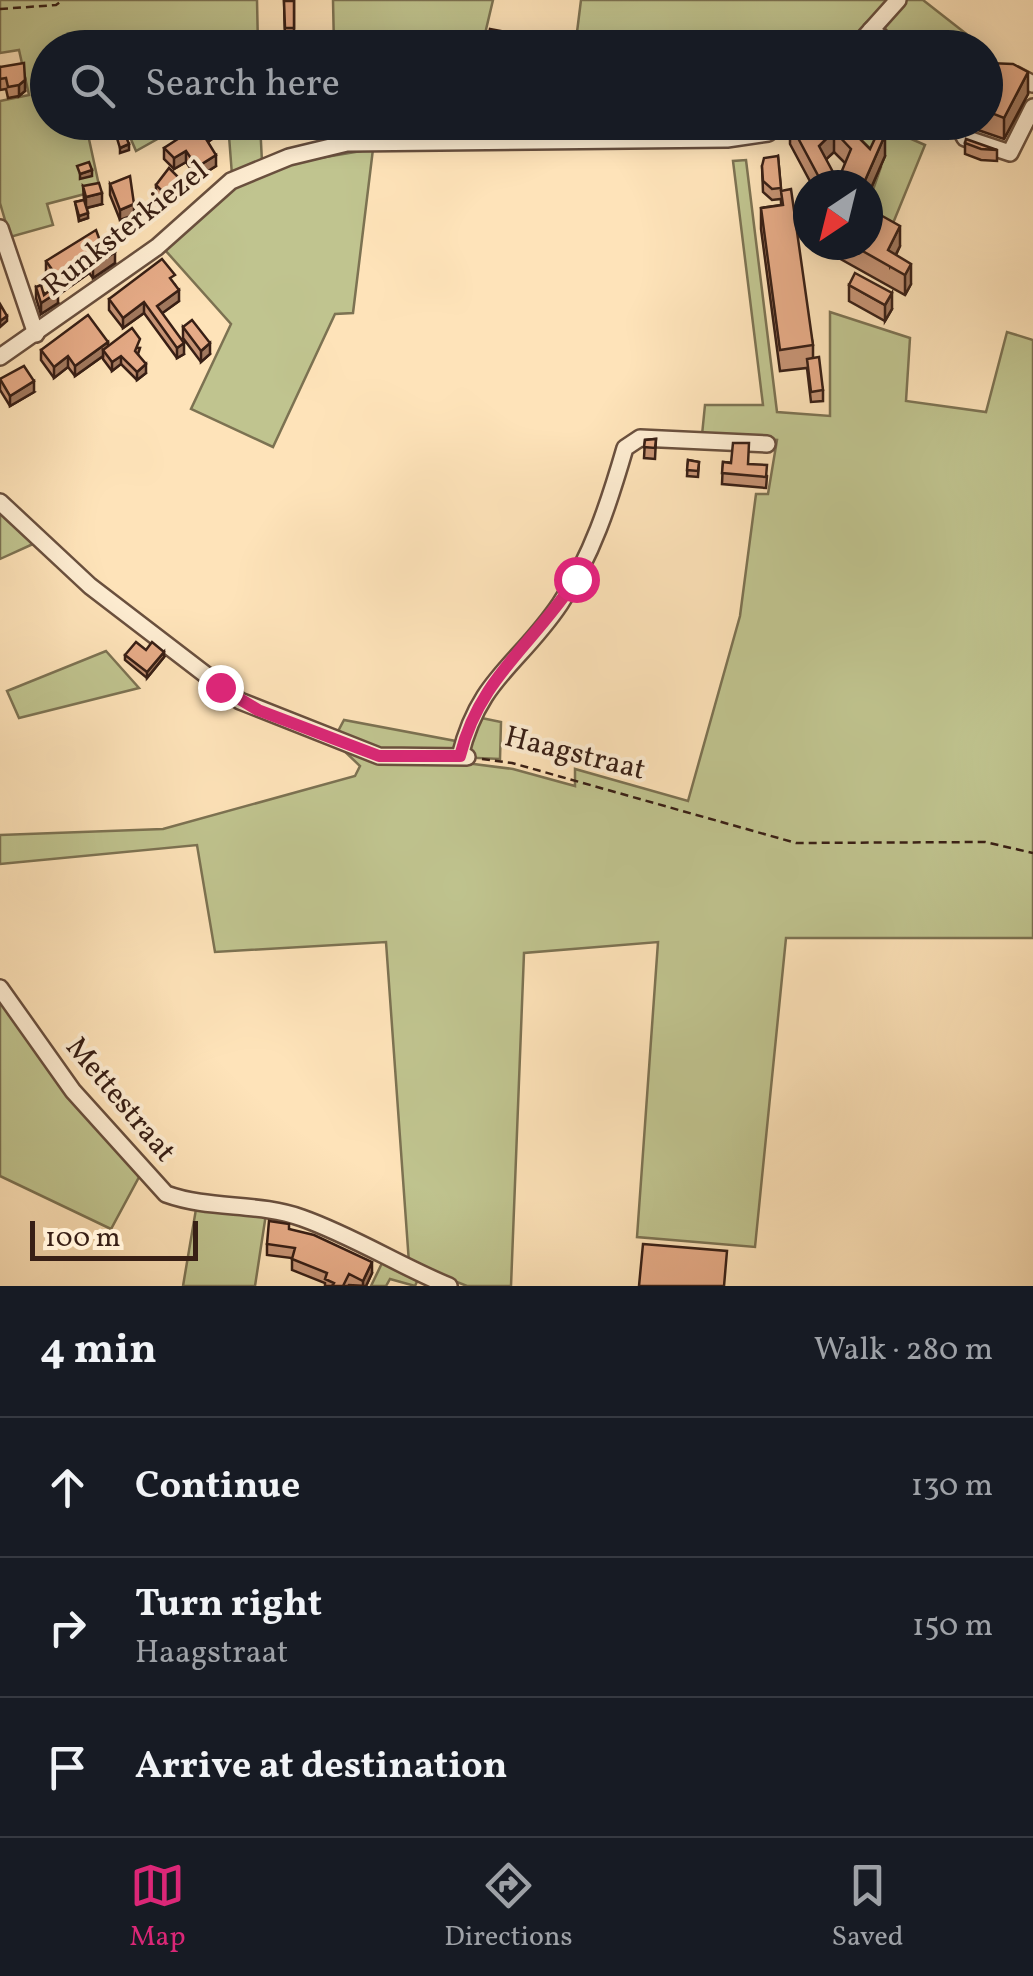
<!DOCTYPE html>
<meta charset="utf-8">
<style>
:root{--surface:#171b24;--page:#20242c;--text:#f1f3f6;--muted:#9ea1a6;--line:#363941;--accent:#db2777}
body{margin:0;font-family:Vollkorn,serif;background:var(--page);color:var(--text)}
.compass{position:absolute;left:793px;top:170px;width:90px;height:90px;border-radius:50%;background:var(--surface);box-shadow:0 5px 25px #0003;rotate:215deg}
.scale{position:absolute;left:30px;bottom:25px;width:168px;box-sizing:border-box;padding-left:10px;border:5px solid #381f15;border-top:0;font-size:28px;line-height:35px;white-space:nowrap;color:#381f15;-webkit-text-stroke:8px #feedd2;paint-order:stroke}
.stop{position:absolute;width:30px;height:30px;margin:-22px;border:8px solid #db2777;border-radius:50%;background:#fff}
.stop.end{background:#db2777;border-color:#fff;box-shadow:0 2px 10px #0008}
.list{margin:0;padding:0;list-style:none}
h2{display:flex;justify-content:space-between;align-items:center;height:130px;margin:0;padding:0 40px;font-size:42px}
h2 small{font-size:32px;font-weight:400;color:var(--muted)}
.list li{display:grid;grid-template-columns:65px 1fr auto;gap:30px;align-items:center;box-sizing:border-box;height:140px;padding:0 40px;border-top:2px solid var(--line)}
.list b{display:block;font-size:38px;white-space:nowrap}
.list p{margin:0;font-size:32px;white-space:nowrap;color:var(--muted)}
.list em{font-size:32px;font-style:normal;color:var(--muted)}
.icon{flex:none;width:55px;height:55px;fill:none;stroke:currentColor;stroke-width:2;stroke-linecap:round;stroke-linejoin:round}
.map{position:relative;flex:none;width:1033px;height:1286px;overflow:hidden}
.search{position:absolute;background:var(--surface);box-shadow:0 5px 25px #0003;left:30px;right:30px;top:30px;height:110px;display:flex;align-items:center;gap:25px;box-sizing:border-box;padding:0 35px;border-radius:55px;color:var(--muted);font-size:38px}
.sheet{height:550px;background:var(--surface)}
nav{display:flex;justify-content:space-around;align-items:center;box-sizing:border-box;height:140px;border-top:2px solid var(--line);background:var(--surface);font-size:28px;color:var(--muted)}
nav a{display:grid;justify-items:center;gap:5px}
nav .on{color:var(--accent)}
.map>svg:first-child{display:block}
.green{fill:#c0c48f;stroke:#7c7252;stroke-width:2.5}
.lines{fill:none;stroke-linecap:round;stroke-linejoin:round}
.minor-casing{stroke:#6a503e;stroke-width:20}
.path{stroke:#381f15;stroke-width:2.5;stroke-dasharray:8 5;stroke-linecap:butt}
.minor{stroke:#feedd2;stroke-width:15}
.wall{fill:#c69374;stroke:#381f15;stroke-width:2.5}
.shaded-wall{fill:#a1785e;stroke:#381f15;stroke-width:2.5}
.building{fill:#e6ab87;stroke:#381f15;stroke-width:2.5}
.route{stroke:#db2777;stroke-width:12}
.labels{text-anchor:middle;dominant-baseline:central;stroke-width:8;stroke-linejoin:round;paint-order:stroke}
.street-label{font-size:30px;fill:#381f15;stroke:#feedd2}
</style>
<div class="map">
<svg width="1033" height="1286" viewBox="0 0 1033 1286">
<rect width="100%" height="100%" fill="#fee3b9"/>
<filter id="stains"><feTurbulence type="fractalNoise" baseFrequency=".002" numOctaves="4"/><feColorMatrix values="0 0 0 0 .2 0 0 0 0 .09 0 0 0 0 .02 0 0 0 .5 -.17"/></filter>
<radialGradient id="worn" r=".72"><stop offset=".6" stop-color="#630" stop-opacity="0"/><stop offset="1" stop-color="#630" stop-opacity=".3"/></radialGradient>
<g class="green">
<polygon points="0,0 257,0 258,47 48,48 48,122 123,123 87,130 100,190 47,204 53,225 10,237 0,203 0,101 29,95 19,50 0,53"/>
<polygon points="333,0 493,0 484,38 475,36 474,48 403,43 401,47 334,47"/>
<polygon points="581,0 890,0 847,47 575,48"/>
<polygon points="904,0 923,0 983,47 900,47 884,27"/>
<polygon points="124,123 186,123 136,151"/>
<polygon points="228,123 260,123 262,162 232,175"/>
<polygon points="545,123 776,123 755,132 543,135"/>
<polygon points="854,123 875,123 925,145 889,233 868,223 868,204 881,167 846,140"/>
<polygon points="373,149 353,313 335,314 273,447 191,409 231,324 165,250 231,188 284,164"/>
<polygon points="746,160 777,412 830,416 830,312 910,338 906,401 986,412 1007,332 1033,340 1033,938 786,938 755,1247 637,1237 658,942 524,953 511,1286 467,1286 409,1263 386,942 215,952 197,845 0,864 0,835 163,829 355,776 360,766 340,747 513,769 575,786 575,769 688,801 740,616 756,494 768,494 777,440 702,435 705,405 763,405 733,161"/>
<polygon points="0,512 33,544 0,559"/>
<polygon points="106,651 139,688 19,718 7,691"/>
<polygon points="467,715 501,722 500,759 386,754 335,737 344,720 456,741"/>
<polygon points="0,996 139,1177 111,1229 0,1176"/>
<polygon points="196,1209 266,1214 255,1286 183,1286"/>
<polygon points="383,1261 419,1277 415,1286 390,1279 386,1286 371,1286"/>
</g>
<g class="lines">
<defs>
<g id="minor">
<polyline points="871,30 895,48"/>
<polyline points="855,48 898,0"/>
<polyline points="986,73 1016,75 1033,84"/>
<polyline points="956,122 965,138 1010,153 1033,107"/>
<polyline points="0,228 36,334"/>
<polyline points="0,357 157,247 231,181 289,157 347,143 727,139 768,133 784,122"/>
<polyline points="0,502 90,586 240,701 379,756 467,757"/>
<path d="M460 756C479 678 519 665 560 604 592 556 609 503 625 448L640 438 767 444"/>
<path d="M0 988 73 1091 166 1194C210 1210 258 1202 302 1218 353 1236 400 1266 449 1286"/>
</g>
</defs>
<use href="#minor" class="minor-casing"/>
<g class="path">
<polyline points="0,9 56,5 63,0"/>
<polyline points="482,759 512,763 796,843 985,842 1033,853"/>
</g>
<use href="#minor" class="minor"/>
</g>
<g class="wall">
<polygon points="284,1 294,1 294,39 285,39"/>
<polygon points="488,38 506,38 504,47 488,43"/>
<polygon points="0,67 25,91 19,96 8,98 6,89 0,90"/>
<polygon points="986,69 1028,94 1004,139 978,130 978,125 973,122 986,122"/>
<polygon points="270,122 322,122 322,129 287,124 287,137 270,137"/>
<polygon points="342,122 365,122 342,124"/>
<polygon points="790,122 855,134 870,149 885,156 868,195 868,208 900,246 896,255 911,284 905,295 837,257 837,245 868,245 845,163 834,152 826,159 834,185 812,185 790,144"/>
<polygon points="212,139 208,142 216,166 197,178 186,162 174,169 164,159 164,148"/>
<polygon points="965,143 997,150 997,161 981,160 965,154"/>
<polygon points="778,156 781,190 813,345 813,358 823,390 823,401 811,402 807,368 780,371 761,229 761,208 781,205 781,199 772,200 763,192 762,166"/>
<polygon points="110,184 134,215 120,220 110,195"/>
<polygon points="156,185 183,192 172,203 168,200 165,204 156,195"/>
<polygon points="83,186 102,204 87,208 88,218 79,221 75,202 84,200"/>
<polygon points="100,241 115,263 93,278 89,273 61,293 46,271 46,261"/>
<polygon points="175,285 179,301 162,313 184,354 177,358 144,313 123,328 109,310 109,299"/>
<polygon points="849,285 892,309 885,321 849,301"/>
<polygon points="36,287 58,303 41,314 36,298"/>
<polygon points="183,327 210,354 201,362 183,338"/>
<polygon points="108,346 140,348 138,354 146,373 137,380 121,364 112,371 103,359 103,356 75,376 68,367 54,378 41,360 41,350"/>
<polygon points="0,379 34,392 10,406 0,390"/>
<polygon points="656,439 655,459 644,458 645,440"/>
<polygon points="688,460 699,462 698,477 687,476"/>
<polygon points="723,462 748,464 767,476 766,488 722,484"/>
<polygon points="125,655 164,657 147,678 125,660"/>
<polygon points="289,1229 372,1273 366,1286 349,1285 348,1286 325,1286 325,1283 292,1270 292,1258 267,1255 267,1244"/>
</g>
<g class="shaded-wall">
<polygon points="1028,72 1028,94 1004,139 1004,118"/>
<polygon points="25,80 25,91 19,96 19,85"/>
<polygon points="212,128 212,139 203,145 203,134"/>
<polygon points="834,131 834,152 819,166 819,146"/>
<polygon points="885,135 885,156 868,195 868,210 868,185 863,185"/>
<polygon points="129,144 129,150 120,153 120,148"/>
<polygon points="186,151 186,162 174,169 174,158"/>
<polygon points="216,155 216,166 197,178 197,167"/>
<polygon points="92,170 92,176 80,179 80,174"/>
<polygon points="834,174 834,185 821,185 821,181"/>
<polygon points="183,182 183,192 172,203 172,193"/>
<polygon points="168,190 168,200 165,204 165,194"/>
<polygon points="102,193 102,204 86,208 86,197"/>
<polygon points="134,204 134,215 120,220 120,210"/>
<polygon points="88,213 88,218 79,221 79,216"/>
<polygon points="900,226 900,246 890,266 888,250"/>
<polygon points="115,252 115,263 93,278 93,267"/>
<polygon points="89,263 89,273 61,293 61,282"/>
<polygon points="911,264 911,284 905,295 905,275"/>
<polygon points="179,290 179,301 157,317 157,306"/>
<polygon points="58,292 58,303 41,314 41,303"/>
<polygon points="892,293 892,309 885,321 885,305"/>
<polygon points="144,302 144,313 123,328 123,318"/>
<polygon points="7,316 7,321 0,327 0,321"/>
<polygon points="108,342 108,353 103,350 103,356 75,376 75,366"/>
<polygon points="184,343 184,354 177,358 177,348"/>
<polygon points="210,343 210,354 201,362 201,351"/>
<polygon points="68,356 68,367 54,378 54,367"/>
<polygon points="121,356 121,364 112,371 112,362"/>
<polygon points="146,364 146,373 137,380 137,372"/>
<polygon points="34,381 34,392 10,406 10,396"/>
<polygon points="164,652 164,657 147,678 147,672"/>
<polygon points="372,1262 372,1273 366,1286 363,1286 363,1281"/>
</g>
<g class="building">
<polygon points="284,1 294,1 294,28 285,28"/>
<polygon points="490,29 506,32 504,42 488,38"/>
<polygon points="347,45 347,48 325,48 325,46"/>
<polygon points="24,63 25,80 19,85 8,87 6,78 0,79 0,67"/>
<polygon points="988,63 1013,64 1028,72 1004,118 986,111 986,69"/>
<polygon points="204,122 208,122 212,128 203,134 216,155 197,167 186,151 174,158 164,148"/>
<polygon points="270,122 287,122 287,126 270,127"/>
<polygon points="853,122 855,124 850,129 870,149 878,132 885,135 863,185 836,185 851,149 834,131 819,146 834,174 821,181 790,123"/>
<polygon points="124,132 129,144 120,148 116,135"/>
<polygon points="966,139 997,150 981,149 965,143"/>
<polygon points="778,156 781,188 772,189 763,181 762,166 764,158"/>
<polygon points="89,162 92,170 80,174 77,166"/>
<polygon points="169,168 183,182 172,193 168,190 165,194 156,185"/>
<polygon points="130,176 134,204 120,210 110,184"/>
<polygon points="99,183 102,193 86,197 83,186"/>
<polygon points="791,189 813,345 780,350 761,208 783,205 781,191"/>
<polygon points="84,200 88,213 79,216 75,202"/>
<polygon points="868,208 900,226 888,250 911,264 905,275 852,245 868,245"/>
<polygon points="96,230 100,241 104,238 115,252 93,267 89,263 61,282 46,261"/>
<polygon points="162,259 175,275 170,278 179,290 157,306 184,343 177,348 144,302 123,318 109,299"/>
<polygon points="855,273 892,293 885,305 849,285"/>
<polygon points="41,285 44,295 54,287 58,292 41,303 36,287"/>
<polygon points="0,304 7,316 0,321"/>
<polygon points="88,315 108,342 75,366 68,356 54,367 41,350"/>
<polygon points="192,320 210,343 201,351 183,327"/>
<polygon points="132,328 140,339 135,351 146,364 137,372 121,356 112,362 103,350"/>
<polygon points="819,357 823,390 811,392 807,359"/>
<polygon points="24,366 34,381 10,396 0,379"/>
<polygon points="656,439 655,448 644,447 645,440"/>
<polygon points="733,443 749,443 748,464 767,465 766,477 722,473 723,462 731,463"/>
<polygon points="688,460 699,462 698,471 687,470"/>
<polygon points="136,642 146,650 152,642 164,652 147,672 125,655"/>
<polygon points="269,1221 289,1224 289,1229 314,1235 372,1262 363,1281 349,1274 343,1286 332,1286 334,1283 325,1279 327,1273 292,1259 295,1248 267,1244"/>
<polygon points="643,1244 727,1251 724,1286 639,1286"/>
</g>
<g class="lines">
<path class="route" d="M220 687 258 710 379 756H460C479 678 534 644 576 579"/>
</g>
<g class="labels">
<g class="street-label">
<text transform="translate(126 229) rotate(-38)">Runksterkiezel</text>
<text transform="translate(575 754) rotate(14)">Haagstraat</text>
<text transform="translate(120 1100) rotate(50)">Mettestraat</text>
</g>
</g>
<rect width="100%" height="100%" filter="url(#stains)"/>
<rect width="100%" height="100%" fill="url(#worn)"/>
</svg>
<svg class="compass" viewBox="-18 -18 36 36"><path d="M0-13l5 13h-10z" fill="#e53935"/><path d="M0 13l5-13h-10z" fill="#9ea1a6"/></svg>
<div class="scale">100 m</div>
<div class="stop" style="left:576px;top:579px"></div>
<div class="stop end" style="left:220px;top:687px"></div>
<div class="search"><svg class="icon" aria-label="search" viewBox="0 0 24 24"><circle cx="10" cy="10" r="6"/><path d="M15 15l6 6"/></svg>Search here</div>
</div>
<section class="sheet">
<h2>4 min<small>Walk · 280 m</small></h2>
<ul class="list">
<li><svg class="icon" aria-label="ahead" viewBox="0 0 24 24"><path d="M12 20V5M6 11l6-6 6 6"/></svg><div><b>Continue</b></div><em>130 m</em></li>
<li><svg class="icon" aria-label="right" viewBox="0 0 24 24"><path d="M7 20v-9h11M14 6l5 5-5 5"/></svg><div><b>Turn right</b><p>Haagstraat</p></div><em>150 m</em></li>
<li><svg class="icon" aria-label="arrive" viewBox="0 0 24 24"><path d="M6 21V4h12l-3 4 3 4H6"/></svg><div><b>Arrive at destination</b></div></li>
</ul>
</section>
<nav>
<a class="on"><svg class="icon" aria-label="map" viewBox="0 0 24 24"><path d="M3 6l6-2 6 2 6-2v14l-6 2-6-2-6 2zM9 4v14M15 6v14"/></svg>Map</a>
<a><svg class="icon" aria-label="directions" viewBox="0 0 24 24"><path d="M12 3l9 9-9 9-9-9zM9 14v-3h6M13 9l2 2-2 2"/></svg>Directions</a>
<a><svg class="icon" aria-label="saved" viewBox="0 0 24 24"><path d="M7 4h10v16l-5-4-5 4z"/></svg>Saved</a>
</nav>
